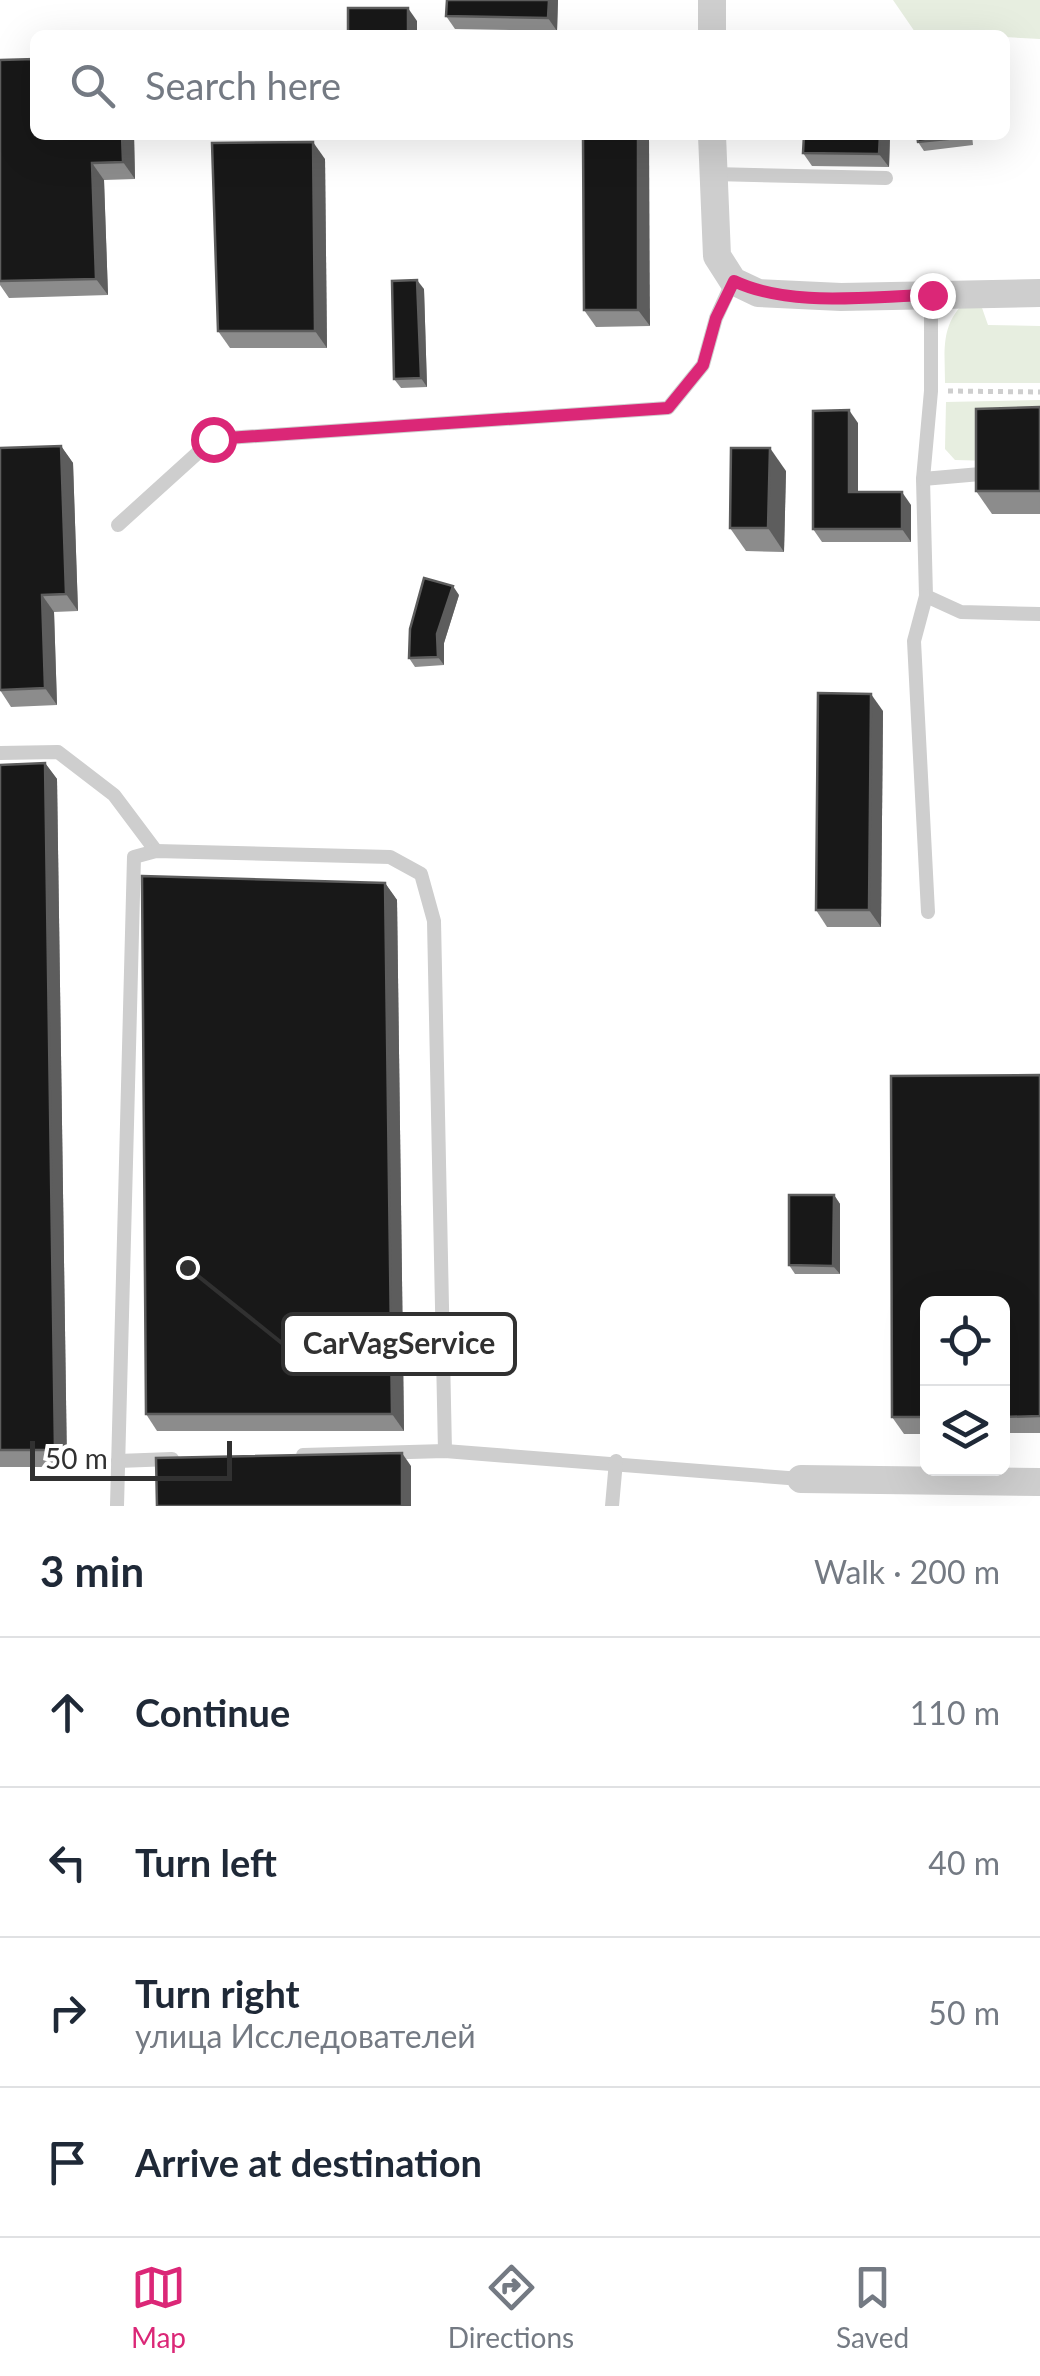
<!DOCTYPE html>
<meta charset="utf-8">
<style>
:root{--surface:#fff;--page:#f2f2f3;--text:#1f2937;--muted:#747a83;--line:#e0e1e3;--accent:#db2777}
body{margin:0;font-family:Lato,sans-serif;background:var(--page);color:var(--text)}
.controls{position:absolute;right:30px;bottom:30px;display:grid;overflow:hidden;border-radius:15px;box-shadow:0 10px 40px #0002}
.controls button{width:90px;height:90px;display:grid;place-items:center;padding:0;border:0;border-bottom:2px solid var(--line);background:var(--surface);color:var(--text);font:50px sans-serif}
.scale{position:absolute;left:30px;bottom:25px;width:202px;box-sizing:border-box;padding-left:10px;border:5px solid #313131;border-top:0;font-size:28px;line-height:35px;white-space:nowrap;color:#313131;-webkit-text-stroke:8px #fff;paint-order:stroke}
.stop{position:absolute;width:30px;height:30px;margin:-22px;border:8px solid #db2777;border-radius:50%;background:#fff}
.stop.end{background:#db2777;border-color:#fff;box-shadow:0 2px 10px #0008}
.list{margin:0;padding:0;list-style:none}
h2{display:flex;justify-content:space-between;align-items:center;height:130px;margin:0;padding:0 40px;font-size:42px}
h2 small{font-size:32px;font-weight:400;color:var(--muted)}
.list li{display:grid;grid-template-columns:65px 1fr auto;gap:30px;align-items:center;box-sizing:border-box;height:150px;padding:0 40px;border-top:2px solid var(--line)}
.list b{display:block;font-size:38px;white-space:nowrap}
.list p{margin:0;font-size:32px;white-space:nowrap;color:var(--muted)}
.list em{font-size:32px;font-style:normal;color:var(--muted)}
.icon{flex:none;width:55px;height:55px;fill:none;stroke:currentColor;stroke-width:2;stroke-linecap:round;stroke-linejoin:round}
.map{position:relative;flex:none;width:1040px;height:1506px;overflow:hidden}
.search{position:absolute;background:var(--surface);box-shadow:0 10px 40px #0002;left:30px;right:30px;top:30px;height:110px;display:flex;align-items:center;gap:25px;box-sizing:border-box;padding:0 35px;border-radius:15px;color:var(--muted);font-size:38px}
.sheet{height:730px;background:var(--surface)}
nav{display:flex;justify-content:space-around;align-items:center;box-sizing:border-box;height:140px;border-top:2px solid var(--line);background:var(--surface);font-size:28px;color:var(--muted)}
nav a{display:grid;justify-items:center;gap:5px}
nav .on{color:var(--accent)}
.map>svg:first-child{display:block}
.green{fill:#e7eee0}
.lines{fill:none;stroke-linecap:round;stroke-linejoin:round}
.path{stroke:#cecece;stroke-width:5;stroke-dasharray:5 5;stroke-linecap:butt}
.service{stroke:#cecece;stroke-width:14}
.minor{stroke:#cecece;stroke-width:28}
.wall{fill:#8c8c8c}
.shaded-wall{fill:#5d5d5d}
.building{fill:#181818;stroke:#5d5d5d;stroke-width:2.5}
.route{stroke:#db2777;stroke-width:12}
.leader{fill:none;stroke:#313131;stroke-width:4}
.callout-dot{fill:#313131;stroke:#fff;stroke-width:4}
.callout{fill:#fff;stroke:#313131;stroke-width:4}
.callout-label{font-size:30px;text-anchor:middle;font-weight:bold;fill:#313131}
</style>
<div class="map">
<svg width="1040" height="1506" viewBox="0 0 1040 1506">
<rect width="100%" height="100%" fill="#fff"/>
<g class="green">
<polygon points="893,0 1040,0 1040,39 915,32"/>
<path d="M963 304 981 305 988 325 1040 326V383H945C945 353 940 327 963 304Z"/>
<polygon points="1040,400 1040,430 992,461 955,460 945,449 946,402"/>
</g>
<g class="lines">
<polyline class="path" points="948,391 1040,392"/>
<g class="service">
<polyline points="713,174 886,178"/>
<polyline points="931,295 931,391 923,479 926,596 961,612 1040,614"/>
<polyline points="923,479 992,473"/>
<polyline points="118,525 213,439 668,408 703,365 716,318 733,281"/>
<polyline points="926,596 914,641 928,912"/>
<polyline points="0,753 58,752 114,795 156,851"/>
<polyline points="303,1455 445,1451 801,1479"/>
<polyline points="118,1461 172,1459"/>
<polyline points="117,1506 134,857 156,851 390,857 421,874 434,921 445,1451"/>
<polyline points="612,1506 616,1461"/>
</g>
<g class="minor">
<polyline points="712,35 712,0"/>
<polyline points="712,135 717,256 733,281 758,293 841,297 1040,293"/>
<polyline points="801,1479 1040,1482"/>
</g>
</g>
<g class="wall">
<polygon points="558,0 557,31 455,29 446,16"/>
<polygon points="0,60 35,135 134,135 135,179 104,180 108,295 9,298 0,285"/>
<polygon points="583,135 650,326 596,327 584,310"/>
<polygon points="890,135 889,167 812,166 803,153"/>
<polygon points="972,135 973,145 924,151 918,142"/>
<polygon points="325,159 327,348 230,348 218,331"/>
<polygon points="424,289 427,387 401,388 394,379"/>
<polygon points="1040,407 1040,514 992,514 976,491"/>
<polygon points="858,423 858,492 911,505 911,542 822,542 813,529"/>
<polygon points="61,446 73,463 78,611 54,612 57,705 11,707 0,690"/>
<polygon points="786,471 784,552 746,551 730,528"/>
<polygon points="459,595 444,643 444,665 415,667 409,658"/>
<polygon points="883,711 881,927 827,927 816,910"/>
<polygon points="45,763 57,779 67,1467 0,1467 0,765"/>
<polygon points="385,883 397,900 404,1431 157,1431 146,1414"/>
<polygon points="1040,1075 1040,1433 1002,1433 1002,1304 928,1304 928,1434 904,1434 892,1417 891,1076"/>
<polygon points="834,1195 840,1204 840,1274 795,1274 789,1265"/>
</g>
<g class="shaded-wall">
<polygon points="549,0 558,0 557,31 548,18"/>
<polygon points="408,8 417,21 417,35 408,35"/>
<polygon points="122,135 134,135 135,179 123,162"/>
<polygon points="638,135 649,135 650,326 638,310"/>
<polygon points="880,135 890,135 889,167 879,154"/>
<polygon points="313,142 325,159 327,348 315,331"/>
<polygon points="92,163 104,180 108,295 96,279"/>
<polygon points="417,280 424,289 427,387 421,378"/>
<polygon points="849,410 858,423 858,505 849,492"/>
<polygon points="61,446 73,463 78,611 66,594"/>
<polygon points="770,448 786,471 784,552 768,528"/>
<polygon points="902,492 911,505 911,542 902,529"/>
<polygon points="453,586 459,595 444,643 444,665 438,657 437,634"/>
<polygon points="42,595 54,612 57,705 45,688"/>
<polygon points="871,694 883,711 881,927 869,910"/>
<polygon points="45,763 57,779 67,1467 55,1450"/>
<polygon points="385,883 397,900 404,1431 392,1414"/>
<polygon points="834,1195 840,1204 840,1274 833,1266"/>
<polygon points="402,1453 411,1466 411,1506 402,1506"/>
</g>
<g class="building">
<polygon points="447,0 549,0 548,18 446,16"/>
<rect x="348" y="8" width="60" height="27"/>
<polygon points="35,59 35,135 122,135 123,162 92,163 96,279 0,281 0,60"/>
<polygon points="583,135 638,135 638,310 584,310"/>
<polygon points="804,135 880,135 879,154 803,153"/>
<polygon points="917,135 966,135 966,137 918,142"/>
<polygon points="313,142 315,331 218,331 212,143"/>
<polygon points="417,280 421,378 394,379 392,281"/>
<polygon points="1040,407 1040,491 976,491 976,409"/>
<polygon points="849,410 849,492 902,492 902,529 813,529 813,411"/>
<polygon points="61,446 66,594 42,595 45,688 0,690 0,448"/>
<polygon points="731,448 770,448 768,528 730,528"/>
<polygon points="424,578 453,586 437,634 438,657 409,658 410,629"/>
<polygon points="818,693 871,694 869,910 816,910"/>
<polygon points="45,763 55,1450 0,1450 0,765"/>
<polygon points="142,876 385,883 392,1414 146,1414"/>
<polygon points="1040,1075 1040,1416 1002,1417 1002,1304 928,1304 928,1417 892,1417 891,1076"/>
<polygon points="789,1195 834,1195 833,1266 789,1265"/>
<polygon points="402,1453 402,1506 157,1506 156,1458"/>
</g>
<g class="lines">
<path class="route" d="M213 439 668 408 703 365 716 318 734 281C791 308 869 296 932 295"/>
</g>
<path class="leader" d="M188 1268L283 1344"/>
<circle class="callout-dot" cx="188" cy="1268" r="10"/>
<rect class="callout" x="283" y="1314" width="232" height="60" rx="10"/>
<g class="callout-label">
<text x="399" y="1354">CarVagService</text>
</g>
</svg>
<div class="controls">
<button><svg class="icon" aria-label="locate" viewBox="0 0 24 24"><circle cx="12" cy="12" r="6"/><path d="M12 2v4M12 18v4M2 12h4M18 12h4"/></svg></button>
<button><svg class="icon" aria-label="layers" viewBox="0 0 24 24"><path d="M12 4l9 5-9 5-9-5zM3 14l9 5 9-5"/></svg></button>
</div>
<div class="scale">50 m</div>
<div class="stop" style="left:213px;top:439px"></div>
<div class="stop end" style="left:932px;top:295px"></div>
<div class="search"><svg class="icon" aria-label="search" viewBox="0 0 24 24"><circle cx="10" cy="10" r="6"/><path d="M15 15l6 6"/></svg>Search here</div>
</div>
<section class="sheet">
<h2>3 min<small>Walk · 200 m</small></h2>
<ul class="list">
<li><svg class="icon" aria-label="ahead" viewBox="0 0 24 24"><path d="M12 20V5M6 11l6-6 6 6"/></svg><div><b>Continue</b></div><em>110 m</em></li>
<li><svg class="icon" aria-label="left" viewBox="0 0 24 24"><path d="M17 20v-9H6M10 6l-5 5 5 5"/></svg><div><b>Turn left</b></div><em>40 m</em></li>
<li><svg class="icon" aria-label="right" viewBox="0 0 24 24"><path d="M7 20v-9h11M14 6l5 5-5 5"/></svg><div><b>Turn right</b><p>улица Исследователей</p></div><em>50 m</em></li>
<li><svg class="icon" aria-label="arrive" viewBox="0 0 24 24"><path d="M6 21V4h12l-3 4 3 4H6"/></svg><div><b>Arrive at destination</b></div></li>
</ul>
</section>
<nav>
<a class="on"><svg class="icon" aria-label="map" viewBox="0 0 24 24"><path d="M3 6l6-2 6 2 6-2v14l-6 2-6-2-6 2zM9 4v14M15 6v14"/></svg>Map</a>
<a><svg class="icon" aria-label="directions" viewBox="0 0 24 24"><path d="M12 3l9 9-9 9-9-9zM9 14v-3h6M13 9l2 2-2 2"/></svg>Directions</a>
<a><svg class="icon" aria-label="saved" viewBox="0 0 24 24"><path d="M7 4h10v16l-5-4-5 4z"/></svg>Saved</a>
</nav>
